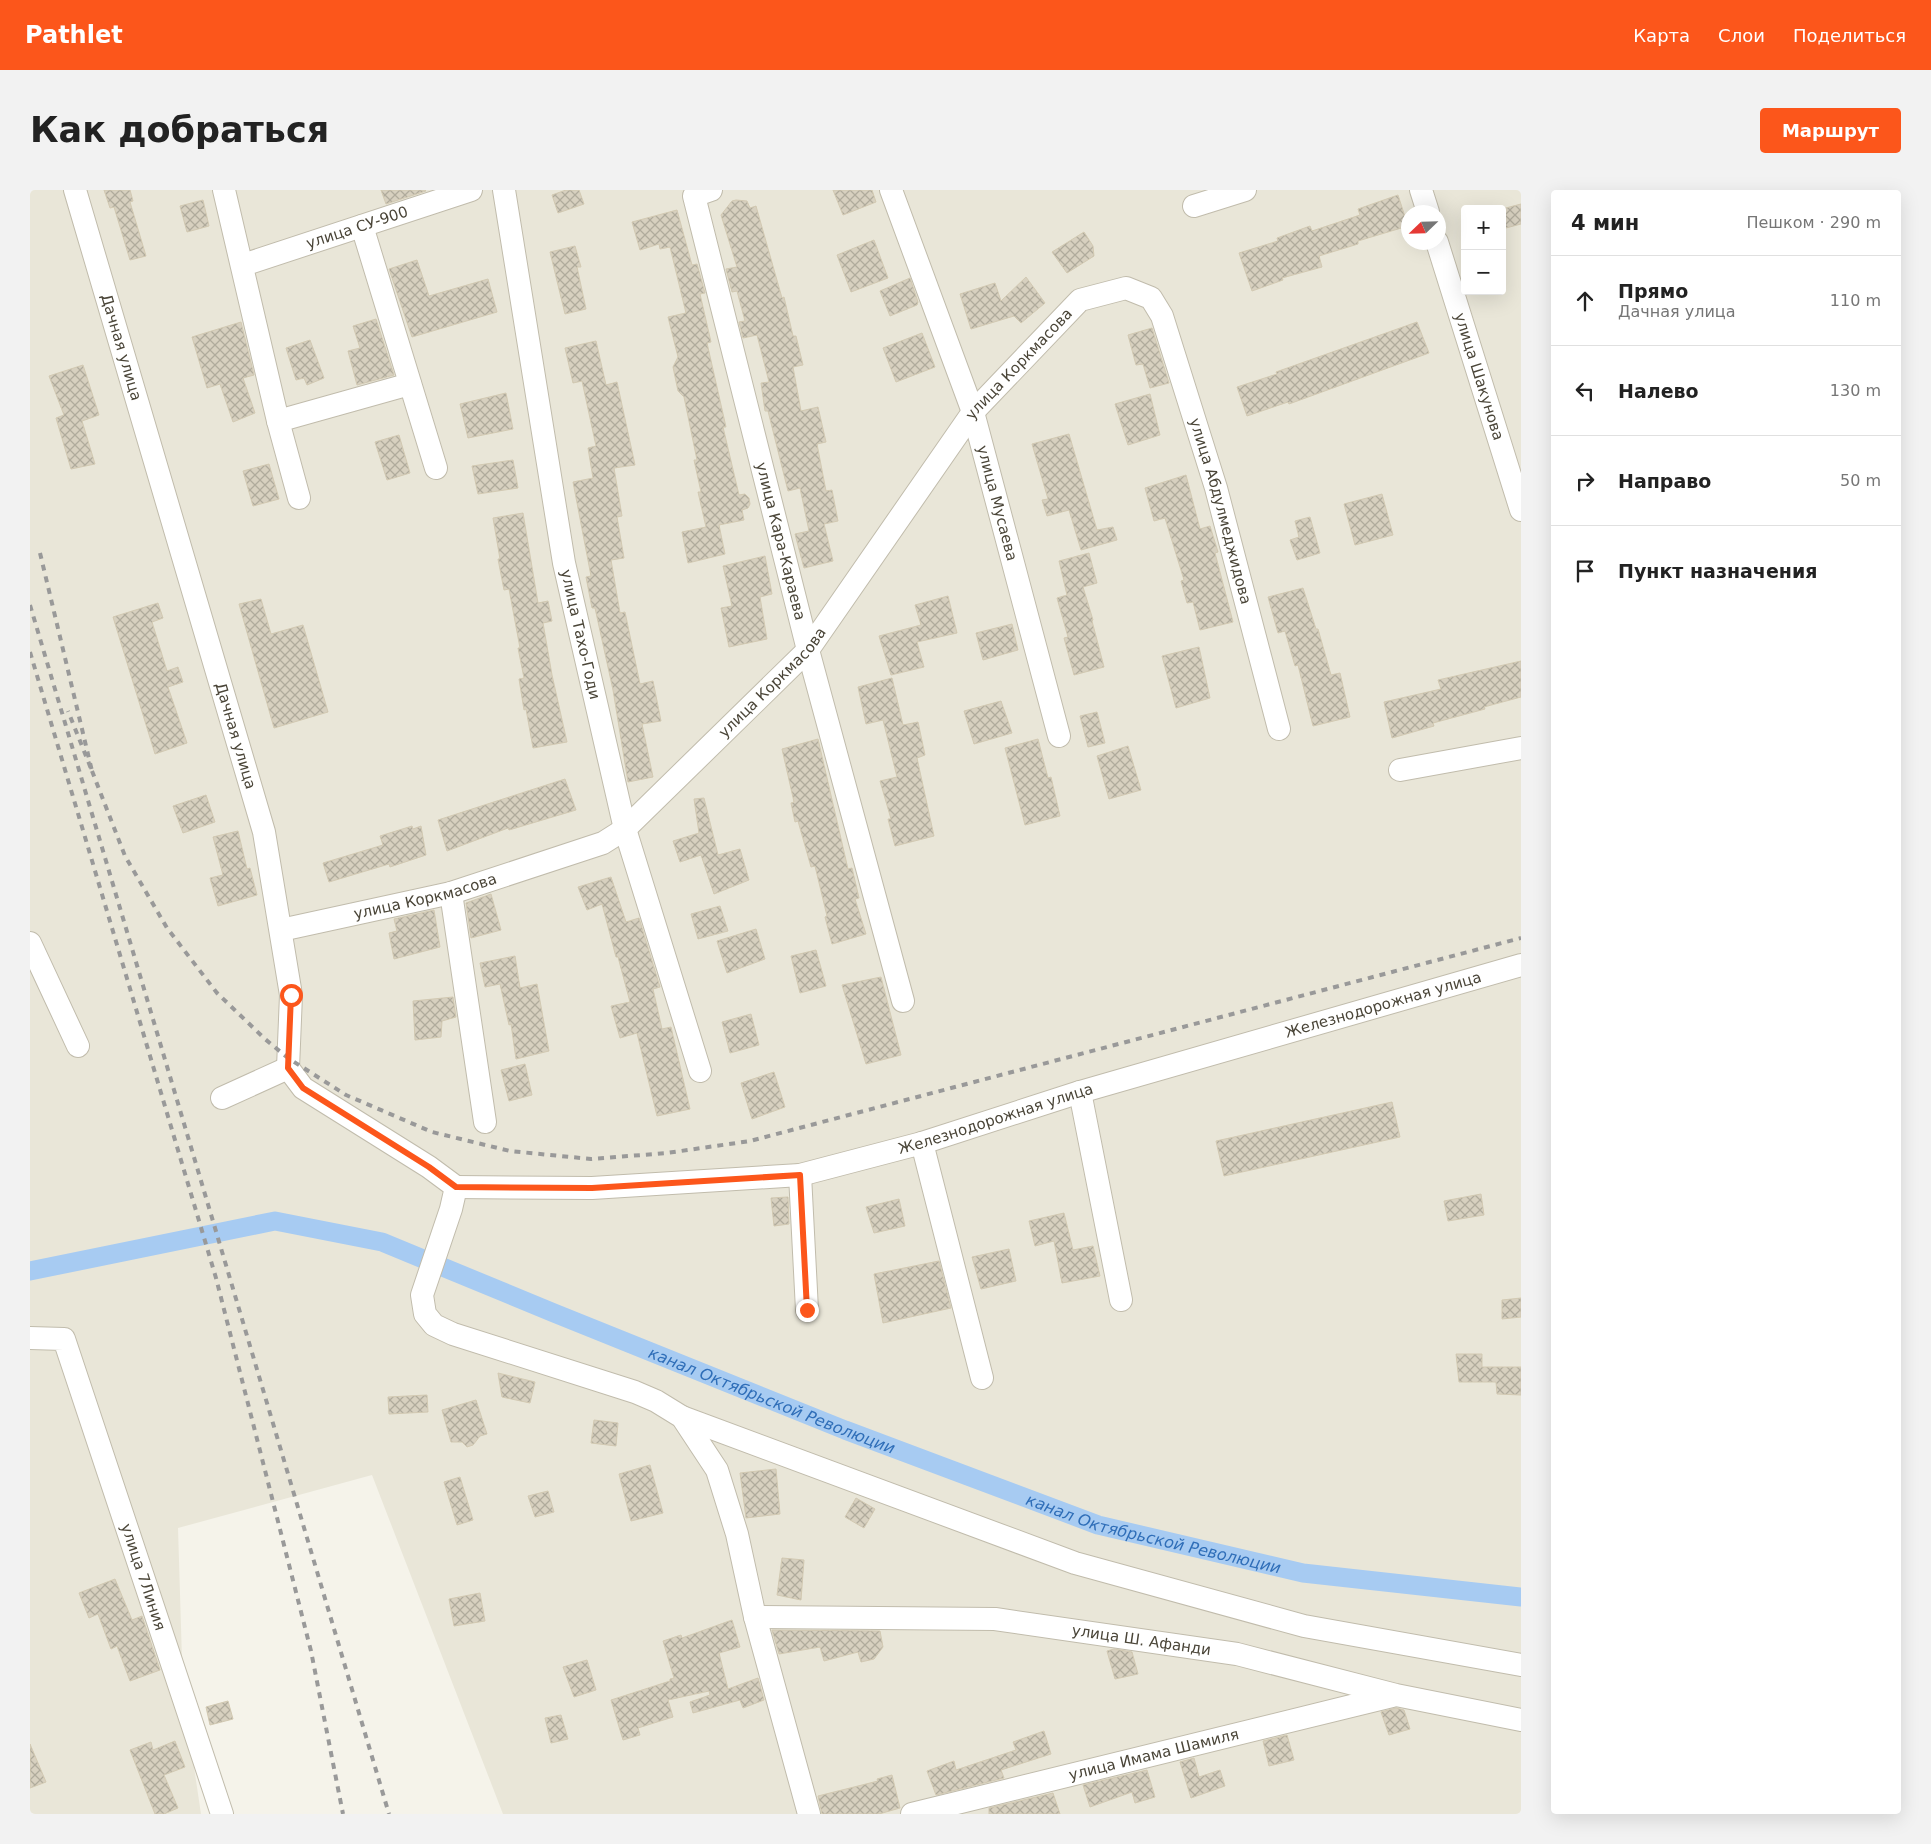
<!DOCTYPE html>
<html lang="ru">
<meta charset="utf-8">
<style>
:root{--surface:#fff;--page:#f2f2f2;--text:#222;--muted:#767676;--line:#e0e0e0;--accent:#fc561b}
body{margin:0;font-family:"DejaVu Sans",sans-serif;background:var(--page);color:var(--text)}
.controls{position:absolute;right:15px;top:15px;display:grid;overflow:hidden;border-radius:5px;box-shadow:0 5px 20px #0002}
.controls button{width:45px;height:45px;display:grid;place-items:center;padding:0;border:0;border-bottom:1px solid var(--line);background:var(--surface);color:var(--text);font:25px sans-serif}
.compass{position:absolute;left:1371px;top:15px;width:45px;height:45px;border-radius:50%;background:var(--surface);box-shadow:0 5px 20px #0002;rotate:247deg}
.stop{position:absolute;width:15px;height:15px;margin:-11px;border:4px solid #fc561b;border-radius:50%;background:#fff}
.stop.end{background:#fc561b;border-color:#fff;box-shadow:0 1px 5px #0008}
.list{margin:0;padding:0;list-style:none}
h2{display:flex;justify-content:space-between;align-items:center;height:65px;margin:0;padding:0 20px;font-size:21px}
h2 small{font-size:16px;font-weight:400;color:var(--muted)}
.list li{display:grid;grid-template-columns:32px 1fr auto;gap:15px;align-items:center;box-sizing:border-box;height:90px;padding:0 20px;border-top:1px solid var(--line)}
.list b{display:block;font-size:19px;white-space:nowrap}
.list p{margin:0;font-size:16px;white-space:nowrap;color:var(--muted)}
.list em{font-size:16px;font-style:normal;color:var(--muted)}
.icon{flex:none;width:28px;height:28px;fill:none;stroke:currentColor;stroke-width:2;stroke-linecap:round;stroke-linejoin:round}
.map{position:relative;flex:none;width:1491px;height:1624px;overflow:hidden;border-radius:5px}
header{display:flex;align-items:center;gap:30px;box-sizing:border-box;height:70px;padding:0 25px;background:var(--accent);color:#fff}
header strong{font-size:24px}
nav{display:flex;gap:28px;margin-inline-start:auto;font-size:18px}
.intro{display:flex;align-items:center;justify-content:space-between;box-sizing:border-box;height:120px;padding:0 30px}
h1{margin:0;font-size:35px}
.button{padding:12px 22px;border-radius:5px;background:var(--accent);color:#fff;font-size:18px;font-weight:700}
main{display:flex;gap:30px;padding:0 30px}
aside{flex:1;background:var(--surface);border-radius:5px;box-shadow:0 5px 20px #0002}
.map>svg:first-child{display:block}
.residential{fill:#e9e6d8;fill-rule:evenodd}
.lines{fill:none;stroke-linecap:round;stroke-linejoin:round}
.canal{stroke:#a7cbf2;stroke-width:19}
.building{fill:url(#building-cross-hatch);stroke:#d2c9b2}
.minor-casing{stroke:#c1bcac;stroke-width:24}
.minor{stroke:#fff;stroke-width:22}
.rail{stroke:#999;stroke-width:4;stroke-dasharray:6 6;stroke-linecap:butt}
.route{stroke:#fc561b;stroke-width:6}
.labels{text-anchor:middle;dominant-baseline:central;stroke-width:4;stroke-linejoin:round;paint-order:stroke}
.street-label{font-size:15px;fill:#4a4538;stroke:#fff}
.water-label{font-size:16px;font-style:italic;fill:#2f6eb8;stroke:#fff}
</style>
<header>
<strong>Pathlet</strong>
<nav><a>Карта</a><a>Слои</a><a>Поделиться</a></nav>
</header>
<div class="intro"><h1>Как добраться</h1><a class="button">Маршрут</a></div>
<main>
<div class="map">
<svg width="1491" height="1624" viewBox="0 0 1491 1624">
<defs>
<pattern id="building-cross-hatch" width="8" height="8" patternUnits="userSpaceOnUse" patternTransform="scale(1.25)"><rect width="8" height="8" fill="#d7d0bf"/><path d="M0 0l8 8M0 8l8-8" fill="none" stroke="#b0ab9c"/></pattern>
</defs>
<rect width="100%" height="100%" fill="#f5f3ea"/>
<path class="residential" d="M0 0H1491V1624H473L342 1285 148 1338 153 1503 171 1624H0ZM1435 19H1472V101H1435ZM1378 22H1408V52H1378Z"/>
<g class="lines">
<path class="canal" id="s1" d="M0 1081 245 1031 352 1052 524 1123 815 1240 1068 1335 1273 1383 1491 1407"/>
</g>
<g class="building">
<polygon points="74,0 100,0 103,11 100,12 116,66 100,70 84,17 80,18"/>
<polygon points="351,0 395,0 396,1 356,14"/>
<polygon points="536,0 549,0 554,14 528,23 522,5"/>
<polygon points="803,0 842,0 846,12 813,25"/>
<polygon points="1368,5 1378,36 1328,51 1328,54 1289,66 1292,77 1252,88 1253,90 1222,101 1209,63 1248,51 1247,48 1280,36 1282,41 1330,25 1328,19"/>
<polygon points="173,10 179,36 157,42 150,16"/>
<polygon points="706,10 717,11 720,18 726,16 752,108 754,107 763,146 766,146 773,175 763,177 771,221 788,217 796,252 787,254 796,301 802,300 808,331 794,334 803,371 774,378 765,344 779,341 770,298 758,301 738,221 735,221 731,193 739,192 727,145 713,148 709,132 715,131 707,101 702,102 696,79 707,77 691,25 702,11"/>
<polygon points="1491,14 1491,34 1472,39 1472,19"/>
<polygon points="647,20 662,75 667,74 675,103 670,104 681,152 677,153 696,237 693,237 709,305 715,304 719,308 720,314 718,318 712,320 714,330 689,335 695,364 658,373 652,342 676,337 668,302 671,302 664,270 667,270 654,207 648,201 643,177 648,167 638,127 656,123 640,57 630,59 629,54 610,60 602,32"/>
<polygon points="1054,42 1063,56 1064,66 1037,83 1022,62"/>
<polygon points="844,50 858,88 821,102 807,65"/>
<polygon points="545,56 551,77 547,77 556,119 535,124 520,62"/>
<polygon points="387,70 399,106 458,89 467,122 382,147 359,79"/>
<polygon points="996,87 1015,113 991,133 984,126 941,139 930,104 965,93 971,111"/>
<polygon points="880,88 888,112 887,115 860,126 850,101"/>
<polygon points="346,129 364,185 327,195 318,161 330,158 323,136"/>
<polygon points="211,132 224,185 213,188 225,223 203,232 190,194 177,198 162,147"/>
<polygon points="1387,132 1399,163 1259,214 1258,212 1217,226 1207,197 1247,184 1246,182"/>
<polygon points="1122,138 1139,193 1120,198 1113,174 1106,175 1098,145"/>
<polygon points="892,143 905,177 866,192 853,158"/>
<polygon points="280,150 294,188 277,195 274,188 266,190 256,158"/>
<polygon points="566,151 576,195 587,192 605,275 584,278 592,326 587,327 594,368 581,370 590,423 595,422 610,494 623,491 631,531 612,534 623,587 598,592 583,500 565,418 562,418 556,387 561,386 543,292 563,288 558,258 566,256 552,191 543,193 535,158"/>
<polygon points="53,175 69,225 52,231 65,274 41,279 26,228 34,225 19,186"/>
<polygon points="476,203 483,239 438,248 430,214"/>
<polygon points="1120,204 1130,245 1098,255 1085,214"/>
<polygon points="1039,244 1067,340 1083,337 1087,350 1051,360 1039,320 1017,326 1012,310 1018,309 1002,254"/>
<polygon points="369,245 380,283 357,290 345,252"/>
<polygon points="483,270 488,298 448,304 442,276"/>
<polygon points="239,274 249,309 223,316 213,281"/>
<polygon points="1156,285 1170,339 1180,336 1188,362 1185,363 1203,432 1170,440 1163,412 1157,413 1151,391 1154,390 1135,328 1124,331 1115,298"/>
<polygon points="1352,304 1363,345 1325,355 1314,314"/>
<polygon points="493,323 508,413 518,411 522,431 513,433 522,485 537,552 503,558 496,519 494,520 489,489 494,488 488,458 490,458 479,399 474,400 468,369 470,369 463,328"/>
<polygon points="1280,327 1290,363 1267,370 1260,350 1269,347 1265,331"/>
<polygon points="1059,363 1067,393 1053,397 1063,430 1062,431 1074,477 1044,485 1034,448 1038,447 1027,408 1037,405 1029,371"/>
<polygon points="735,366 742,404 730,407 737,449 699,457 691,418 702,416 693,376"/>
<polygon points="1273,398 1286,439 1288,439 1301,485 1310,483 1320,527 1283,536 1268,475 1265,476 1255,441 1248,443 1238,407"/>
<polygon points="918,406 927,443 887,452 894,477 861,485 849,446 891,435 885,415"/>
<polygon points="231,409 241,444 273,435 298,522 244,538 209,414"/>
<polygon points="128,413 133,428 122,432 137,481 148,477 153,492 138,497 157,553 125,564 83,427"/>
<polygon points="982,434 988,460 953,470 946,443"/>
<polygon points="1169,457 1180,508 1146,518 1132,466"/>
<polygon points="1491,471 1491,507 1454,517 1455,519 1403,533 1404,536 1362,548 1354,512 1411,499 1408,490"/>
<polygon points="862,488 873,535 888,532 895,565 887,568 904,646 865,656 858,629 861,629 850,591 867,587 853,530 836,534 828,497"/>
<polygon points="971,511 982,543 944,554 934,521"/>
<polygon points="1067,522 1075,553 1058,557 1050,526"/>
<polygon points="788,549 818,679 822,678 829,708 825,709 836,744 802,754 795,727 797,726 785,676 781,677 768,631 765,632 761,613 764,612 752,559"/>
<polygon points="1008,549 1018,588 1021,587 1030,626 995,635 975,558"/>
<polygon points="1098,556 1111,600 1079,609 1067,566"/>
<polygon points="535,589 546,620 479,640 478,638 417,661 408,630"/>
<polygon points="176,605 185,632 153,643 143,616"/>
<polygon points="674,608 688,665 710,659 719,690 684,704 671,665 650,672 643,651 669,643 664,609"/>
<polygon points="382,636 383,639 391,636 396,665 360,677 359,674 299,692 293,673 353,655 350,646"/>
<polygon points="208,641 217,679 220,678 227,705 188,716 180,688 193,685 183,647"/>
<polygon points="581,687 596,732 609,728 630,797 623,799 632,839 641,837 660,919 627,926 607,843 590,848 581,816 600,812 588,767 586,767 572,714 557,720 548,697"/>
<polygon points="461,704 471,740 441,748 436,713"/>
<polygon points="690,716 698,741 668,749 661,724"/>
<polygon points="404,720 410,757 364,769 359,743 367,741 364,729"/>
<polygon points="726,739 735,769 697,783 687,751"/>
<polygon points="786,760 796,796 770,803 761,766"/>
<polygon points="485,766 490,798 507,794 519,861 486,869 481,834 479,835 470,794 455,797 450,773"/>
<polygon points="851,787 871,865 836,874 812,795"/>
<polygon points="423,807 426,827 412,831 411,847 385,850 383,811"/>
<polygon points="721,824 729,855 700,863 692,832"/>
<polygon points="495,874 502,905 479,911 471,880"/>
<polygon points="744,882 755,917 722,929 711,893"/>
<polygon points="1362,912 1370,947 1194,986 1186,951"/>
<polygon points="1451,1004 1454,1025 1418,1031 1414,1011"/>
<polygon points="758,1007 759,1034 744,1036 741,1008"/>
<polygon points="869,1009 875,1036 844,1043 836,1017"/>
<polygon points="1034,1023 1043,1060 1063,1056 1070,1086 1032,1093 1024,1051 1005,1056 999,1031"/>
<polygon points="979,1059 986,1091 951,1099 942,1067"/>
<polygon points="909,1071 921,1118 853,1133 844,1084"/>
<polygon points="1491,1108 1491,1127 1472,1129 1472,1110"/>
<polygon points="1426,1164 1452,1164 1452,1177 1491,1177 1491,1205 1467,1204 1466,1192 1429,1192"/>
<polygon points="468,1183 505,1192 500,1213 472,1207"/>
<polygon points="397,1205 398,1222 359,1224 358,1207"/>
<polygon points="446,1210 457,1244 450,1246 443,1255 437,1257 432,1252 421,1252 412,1220"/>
<polygon points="564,1230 588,1233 586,1256 561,1253"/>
<polygon points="620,1275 633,1323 601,1331 589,1284"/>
<polygon points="746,1279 750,1324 716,1328 710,1283"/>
<polygon points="430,1287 443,1330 427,1335 414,1292"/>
<polygon points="518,1301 524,1322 505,1327 498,1306"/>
<polygon points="826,1308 845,1319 834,1338 815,1327"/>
<polygon points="752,1368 774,1370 771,1410 747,1405"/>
<polygon points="85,1389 102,1430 112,1426 130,1480 100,1491 87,1456 81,1459 68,1424 59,1428 49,1403"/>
<polygon points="450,1403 455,1431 424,1436 419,1409"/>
<polygon points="702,1430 710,1457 689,1463 698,1499 728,1488 734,1510 713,1518 710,1510 663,1523 660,1512 680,1505 679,1501 638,1510 643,1527 608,1538 610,1545 593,1550 581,1510 640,1491 640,1489 644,1488 633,1451 651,1445 652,1448"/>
<polygon points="742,1440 850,1441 853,1457 844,1469 831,1472 828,1462 794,1471 790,1457 749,1464"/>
<polygon points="1084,1459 1102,1462 1108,1484 1085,1489 1077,1461"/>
<polygon points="557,1470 566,1500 544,1507 533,1477"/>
<polygon points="198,1511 203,1529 180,1535 176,1517"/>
<polygon points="1366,1518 1374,1520 1380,1539 1359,1545 1351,1522"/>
<polygon points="531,1525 538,1549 521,1553 515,1528"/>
<polygon points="1014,1541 1021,1564 971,1580 974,1588 906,1605 897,1581 924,1571 926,1580 986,1560 983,1552"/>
<polygon points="1257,1545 1264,1570 1239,1576 1233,1551"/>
<polygon points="145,1551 155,1577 134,1585 148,1618 134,1624 125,1624 100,1560 121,1552 123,1560"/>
<polygon points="0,1554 16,1592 0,1598"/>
<polygon points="1164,1568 1169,1587 1190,1580 1195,1596 1161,1608 1150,1572"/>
<polygon points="1117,1580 1125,1607 1105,1613 1102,1602 1060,1617 1053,1595"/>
<polygon points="862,1585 870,1618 849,1624 792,1624 788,1606 848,1591 847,1589"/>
<polygon points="1023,1603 1030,1624 959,1624 959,1618"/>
</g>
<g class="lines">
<defs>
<g id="minor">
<path id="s2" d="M45 0 234 642 261 805 258 878 273 898 399 977 426 997 421 1019 392 1105 395 1124 404 1135 423 1144 605 1202 626 1211 652 1227 687 1280 707 1344 725 1427 779 1624"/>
<polyline points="194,0 248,231 269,308"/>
<path id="s3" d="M474 0 534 373 595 639 670 881"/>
<path id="s4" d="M681 0 664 6 778 460 873 811"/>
<path id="s5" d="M861 0 943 222 1029 546"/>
<polyline points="1391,0 1398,22"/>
<polyline points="1164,16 1215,0"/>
<polyline points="332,36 406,278"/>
<path id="s6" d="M1407 52 1491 320"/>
<path id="s7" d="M213 75 441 0"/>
<polyline points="248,231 380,194"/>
<polyline points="1370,580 1491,558"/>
<polyline points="421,703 455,932"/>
<path id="s8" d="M251 740 421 703 573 653 595 639 778 460 943 222 1050 110 1096 98 1121 108 1132 126 1186 298 1249 539"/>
<polyline points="0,753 48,856"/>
<polyline points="1050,902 1091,1110"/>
<polyline points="192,908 258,878"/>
<polyline points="892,953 952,1188"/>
<polyline points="770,985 777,1120"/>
<path id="s9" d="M426 997 562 998 770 985 892 953 1050 902 1491 775"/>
<path id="s10" d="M0 1148 34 1149 192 1624"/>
<polyline points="652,1227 1045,1373 1274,1436 1491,1475"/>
<path id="s11" d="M725 1427 965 1429 1207 1464 1366 1505 1491 1530"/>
<path id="s12" d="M882 1624 1362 1506"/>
</g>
</defs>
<use href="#minor" class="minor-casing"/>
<use href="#minor" class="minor"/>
<g class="rail">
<polyline points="10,363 62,581 38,521"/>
<polyline points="0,415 359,1624"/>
<polyline points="0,462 186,1088 281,1461 313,1624"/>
<polyline points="62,581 95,666 137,738 187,803 235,849 258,868 316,905 402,942 480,961 561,969 637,963 720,951 1491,748"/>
</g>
</g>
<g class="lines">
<polyline class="route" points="261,805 258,878 273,898 399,977 426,997 562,998 770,985 777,1120"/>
</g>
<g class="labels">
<g class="street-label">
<text stroke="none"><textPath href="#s7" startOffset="120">улица СУ-900</textPath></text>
<text stroke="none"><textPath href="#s2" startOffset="164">Дачная улица</textPath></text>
<text stroke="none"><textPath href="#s8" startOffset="972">улица Коркмасова</textPath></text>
<text stroke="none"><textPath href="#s6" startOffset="141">улица Шакунова</textPath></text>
<text stroke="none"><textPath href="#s5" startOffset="331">улица Мусаева</textPath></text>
<text stroke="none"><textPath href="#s8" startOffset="1360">улица Абдулмеджидова</textPath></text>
<text stroke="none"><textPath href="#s4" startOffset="374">улица Кара-Караева</textPath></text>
<text stroke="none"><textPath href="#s3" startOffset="451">улица Тахо-Годи</textPath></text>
<text stroke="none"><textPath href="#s8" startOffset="568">улица Коркмасова</textPath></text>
<text stroke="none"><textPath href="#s2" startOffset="569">Дачная улица</textPath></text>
<text stroke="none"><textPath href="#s8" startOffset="148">улица Коркмасова</textPath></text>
<text stroke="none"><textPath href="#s9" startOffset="952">Железнодорожная улица</textPath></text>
<text stroke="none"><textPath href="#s9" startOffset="548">Железнодорожная улица</textPath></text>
<text stroke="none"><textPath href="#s10" startOffset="285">улица 7Линия</textPath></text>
<text stroke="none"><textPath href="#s11" startOffset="388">улица Ш. Афанди</textPath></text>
<text stroke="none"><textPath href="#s12" startOffset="249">улица Имама Шамиля</textPath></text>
</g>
<g class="water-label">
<text stroke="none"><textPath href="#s1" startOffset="780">канал Октябрьской Революции</textPath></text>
<text stroke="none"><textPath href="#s1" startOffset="1185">канал Октябрьской Революции</textPath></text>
</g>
</g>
</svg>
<div class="controls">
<button>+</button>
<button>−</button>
</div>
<svg class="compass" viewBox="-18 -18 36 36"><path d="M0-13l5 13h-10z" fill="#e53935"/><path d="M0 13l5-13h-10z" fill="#767676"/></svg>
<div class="stop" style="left:261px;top:805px"></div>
<div class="stop end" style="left:777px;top:1120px"></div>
</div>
<aside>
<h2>4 мин<small>Пешком · 290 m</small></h2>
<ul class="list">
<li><svg class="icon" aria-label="ahead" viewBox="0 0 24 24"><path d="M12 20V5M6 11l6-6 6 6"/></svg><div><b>Прямо</b><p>Дачная улица</p></div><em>110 m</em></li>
<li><svg class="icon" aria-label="left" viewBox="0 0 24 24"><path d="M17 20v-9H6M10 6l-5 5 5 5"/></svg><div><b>Налево</b></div><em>130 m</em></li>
<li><svg class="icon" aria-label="right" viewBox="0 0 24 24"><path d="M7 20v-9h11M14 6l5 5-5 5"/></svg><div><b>Направо</b></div><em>50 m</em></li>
<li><svg class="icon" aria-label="arrive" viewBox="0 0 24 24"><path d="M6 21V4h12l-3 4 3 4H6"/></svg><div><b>Пункт назначения</b></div></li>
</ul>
</aside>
</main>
